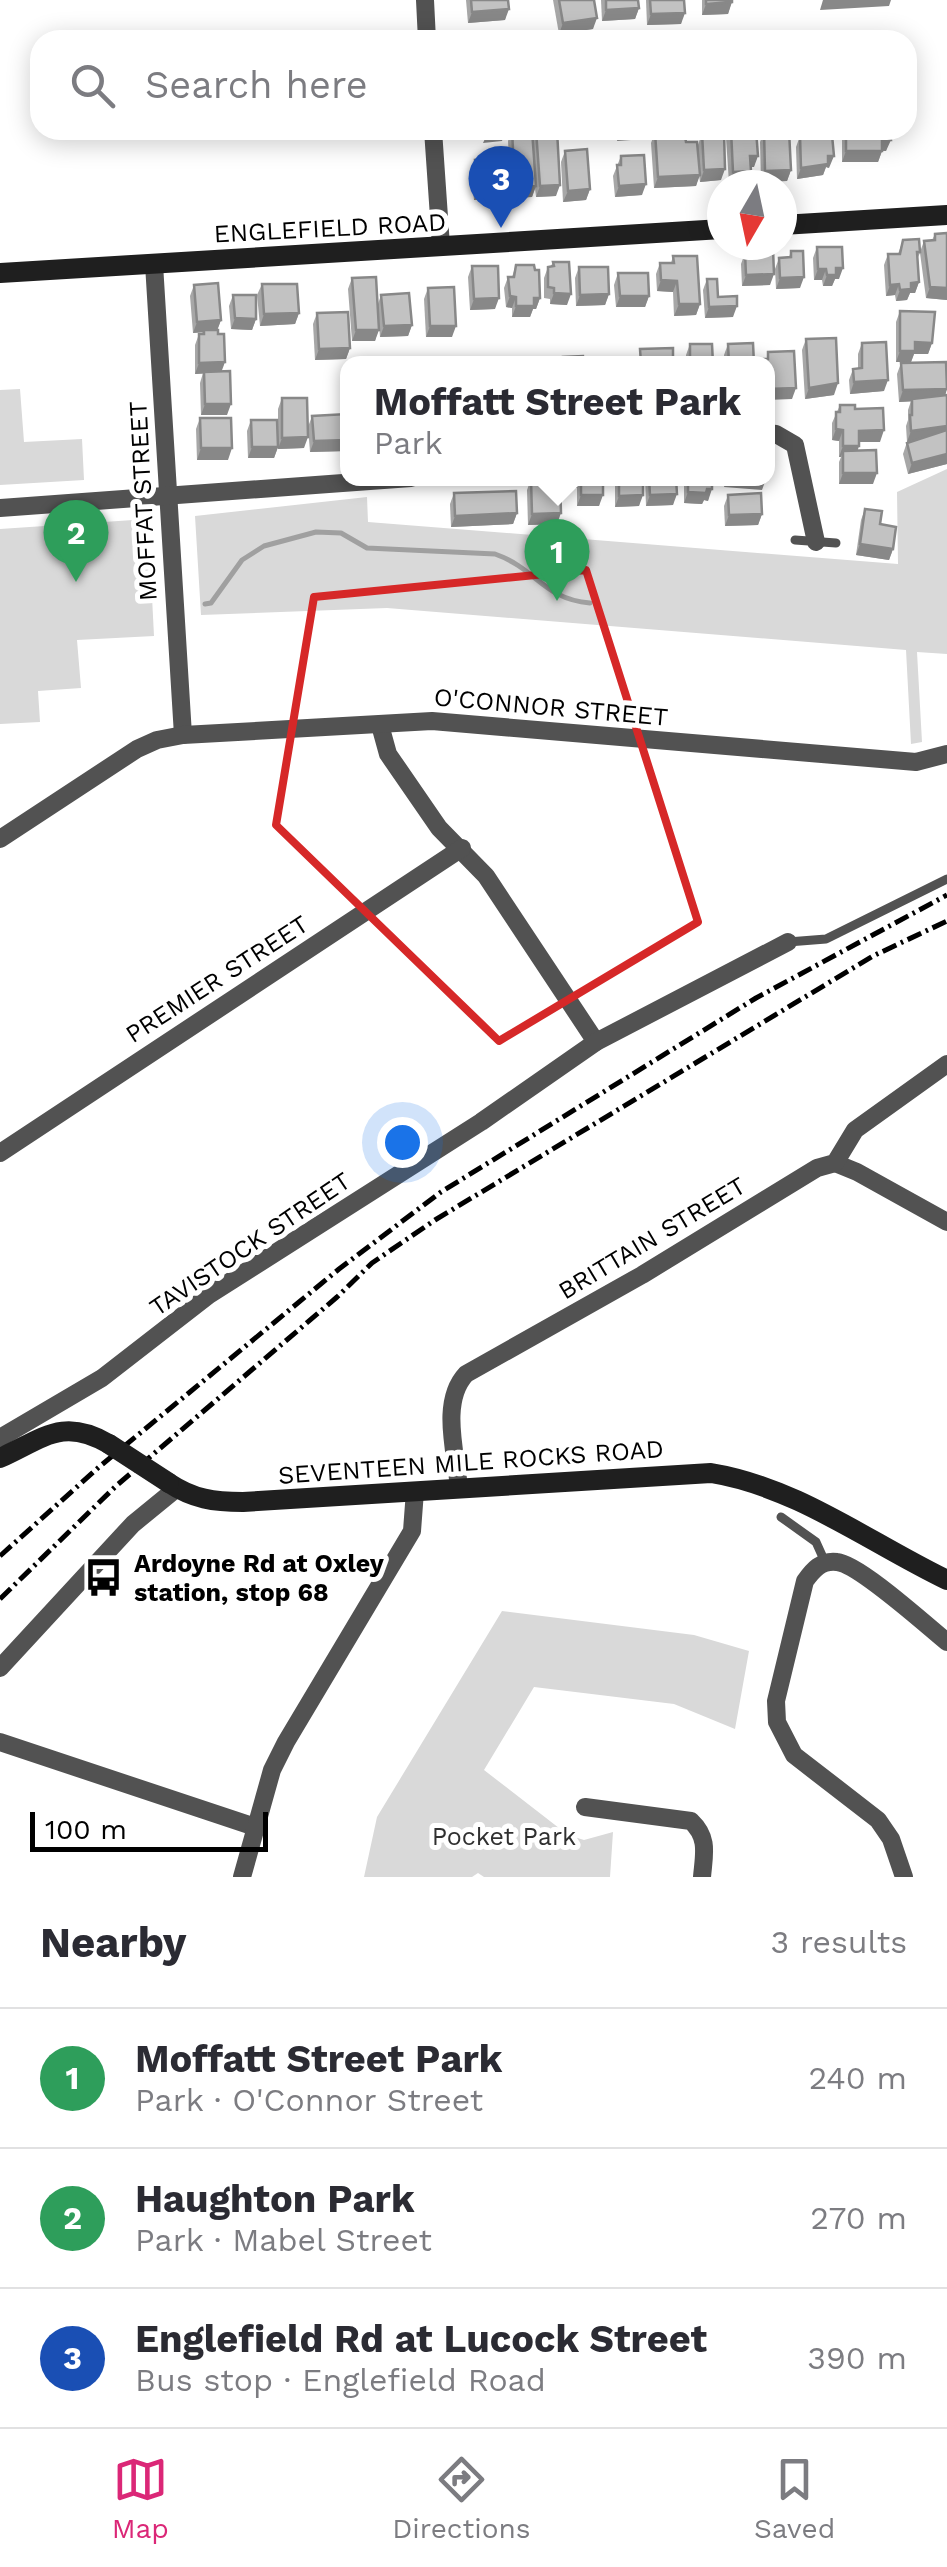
<!DOCTYPE html>
<meta charset="utf-8">
<style>
:root{--surface:#fff;--page:#f7f7f7;--text:#2b2b33;--muted:#7c7c81;--line:#e1e1e2;--accent:#db2777}
body{margin:0;font-family:"Work Sans",sans-serif;background:var(--page);color:var(--text)}
.compass{position:absolute;left:707px;top:170px;width:90px;height:90px;border-radius:50%;background:var(--surface);box-shadow:0 5px 25px #0003;rotate:189deg}
.scale{position:absolute;left:30px;bottom:25px;width:238px;box-sizing:border-box;padding-left:10px;border:5px solid #000;border-top:0;font-size:28px;line-height:35px;white-space:nowrap;color:#000;-webkit-text-stroke:8px #fff;paint-order:stroke}
.you{position:absolute;left:402px;top:1142px;width:35px;height:35px;margin:-25px;border:8px solid #fff;border-radius:50%;background:#1a73e8;box-shadow:0 0 0 15px #1a73e833}
.badge{display:grid;place-items:center;width:65px;height:65px;border-radius:50%;background:var(--accent);color:#fff;font-size:32px;font-weight:700}
.pin{position:absolute;translate:-50% -82px;filter:drop-shadow(0 2px 5px #0008)}
.pin::after{content:'';position:absolute;top:52px;width:35px;height:30px;background:inherit;clip-path:polygon(0 0,100% 0,50% 100%)}
.popup{position:absolute;left:340px;top:356px;width:435px;height:130px;box-sizing:border-box;display:grid;place-content:center;border-radius:20px;background:var(--surface);filter:drop-shadow(0 2px 8px #0005);font-size:32px;white-space:nowrap;color:var(--muted)}
.popup b{font-size:38px;color:var(--text)}
.popup::after{content:'';position:absolute;left:50%;top:100%;margin-left:-20px;border:20px solid transparent;border-top-color:var(--surface)}
.list{margin:0;padding:0;list-style:none}
h2{display:flex;justify-content:space-between;align-items:center;height:130px;margin:0;padding:0 40px;font-size:42px}
h2 small{font-size:32px;font-weight:400;color:var(--muted)}
.list li{display:grid;grid-template-columns:65px 1fr auto;gap:30px;align-items:center;box-sizing:border-box;height:140px;padding:0 40px;border-top:2px solid var(--line)}
.list b{display:block;font-size:38px;white-space:nowrap}
.list p{margin:0;font-size:32px;white-space:nowrap;color:var(--muted)}
.list em{font-size:32px;font-style:normal;color:var(--muted)}
.icon{flex:none;width:55px;height:55px;fill:none;stroke:currentColor;stroke-width:2;stroke-linecap:round;stroke-linejoin:round}
.map{position:relative;flex:none;width:947px;height:1877px;overflow:hidden}
.search{position:absolute;background:var(--surface);box-shadow:0 5px 25px #0003;left:30px;right:30px;top:30px;height:110px;display:flex;align-items:center;gap:25px;box-sizing:border-box;padding:0 35px;border-radius:30px;color:var(--muted);font-size:38px}
.sheet{height:550px;background:var(--surface)}
nav{display:flex;justify-content:space-around;align-items:center;box-sizing:border-box;height:140px;border-top:2px solid var(--line);background:var(--surface);font-size:28px;color:var(--muted)}
nav a{display:grid;justify-items:center;gap:5px}
nav .on{color:var(--accent)}
.map>svg:first-child{display:block}
.green{fill:#d9d9d9}
.lines{fill:none;stroke-linecap:round;stroke-linejoin:round}
.stream{stroke:#a0a0a0;stroke-width:5}
.service{stroke:#525252;stroke-width:9}
.minor{stroke:#525252;stroke-width:18}
.secondary{stroke:#1f1f1f;stroke-width:20}
.rail{stroke:#000;stroke-width:5;stroke-dasharray:15 5 2.5 5;stroke-linecap:butt}
.secondary-bridge{stroke:#1f1f1f;stroke-width:20}
.wall{fill:#a7a7a7}
.shaded-wall{fill:#888}
.building{fill:#c2c2c2;stroke:#888;stroke-width:2.5}
.marked{fill:none;stroke:#d62828;stroke-width:8;stroke-linejoin:round}
.labels{text-anchor:middle;dominant-baseline:central;stroke-width:10;stroke-linejoin:round;paint-order:stroke}
.street-label{font-size:25px;fill:#000;stroke:#fff}
.poi-label{font-size:25px;font-weight:bold;fill:#000;stroke:#fff;text-anchor:start}
.park-label{font-size:25px;fill:#303030;stroke:#fff}
</style>
<div class="map">
<svg width="947" height="1877" viewBox="0 0 947 1877">
<rect width="100%" height="100%" fill="#fff"/>
<g class="green">
<polygon points="20,389 24,442 82,439 84,480 0,485 0,390"/>
<polygon points="947,469 947,654 917,652 922,742 911,744 906,650 387,608 201,615 195,516 367,497 368,522 898,564 897,492"/>
<polygon points="148,519 154,636 77,640 81,688 38,691 40,722 0,724 0,529"/>
<polygon points="502,1611 694,1635 749,1651 735,1729 674,1704 534,1687 484,1770 568,1835 584,1840 613,1832 610,1877 484,1877 478,1873 472,1877 364,1877 377,1817"/>
</g>
<g class="lines">
<path class="stream" d="M205 604 211 603 242 560 264 546 316 532 341 533 367 548 495 554C537 569 543 599 590 603"/>
<g class="service">
<polyline points="795,540 836,543"/>
<polyline points="788,942 826,939 947,879"/>
<polyline points="781,1517 816,1542 825,1562"/>
</g>
<g class="minor">
<polyline points="425,0 427,40"/>
<polyline points="433,130 441,246"/>
<polyline points="154,264 183,735"/>
<polyline points="767,433 776,434 795,445 816,542"/>
<polyline points="0,508 411,478"/>
<polyline points="380,725 388,754 439,828 486,876 596,1042"/>
<polyline points="0,839 137,749 157,740 183,735 432,721 916,762 947,754"/>
<polyline points="0,1153 462,848"/>
<polyline points="835,1163 857,1172 947,1222"/>
<polyline points="0,1438 102,1378 209,1295 481,1122 596,1042 788,942"/>
<path d="M459 1488C456 1453 440 1402 466 1374L642 1275 817 1168 835 1163 855 1130 947 1064"/>
<polyline points="0,1668 133,1524 177,1488"/>
<polyline points="0,1742 255,1827"/>
<path d="M585 1807 691 1821C709 1838 704 1854 702 1877"/>
<polyline points="242,1877 272,1770 286,1742 412,1531 415,1491"/>
<path d="M904 1877 891 1839 878 1820 794 1755 777 1722 776 1701 805 1581C813 1570 821 1560 837 1562 859 1564 926 1625 947 1642"/>
</g>
<g class="secondary">
<polyline points="782,225 947,215"/>
<polyline points="0,273 722,229"/>
<path d="M0 1458C44 1438 63 1417 109 1444"/>
<path d="M169 1483C193 1499 214 1502 243 1502L711 1473C797 1487 870 1543 947 1580"/>
</g>
<g class="rail">
<polyline points="0,1556 99,1467 339,1269 441,1192 756,998 947,895"/>
<polyline points="0,1599 116,1486 337,1297 372,1263 435,1220 873,956 947,921"/>
</g>
<polyline class="secondary-bridge" points="109,1444 169,1483"/>
</g>
<g class="wall">
<polygon points="466,0 508,0 505,20 468,23"/>
<polygon points="553,0 594,0 593,29 559,34"/>
<polygon points="601,0 638,0 639,8 635,19 602,21"/>
<polygon points="646,0 684,0 681,24 647,25"/>
<polygon points="702,0 732,0 728,14 702,15"/>
<polygon points="512,130 533,137 535,130 556,196 536,197 535,188 532,197 511,198 508,141"/>
<polygon points="729,130 756,130 754,167 751,167 747,182 729,183 726,138"/>
<polygon points="844,130 890,130 886,151 882,151 878,162 842,162 842,135"/>
<polygon points="764,131 791,170 787,181 761,182 760,142"/>
<polygon points="655,132 698,145 702,133 721,180 700,182 699,175 696,186 654,188 651,143"/>
<polygon points="800,136 829,168 826,167 823,175 797,179 796,147"/>
<polygon points="565,151 590,189 586,200 563,202 561,162"/>
<polygon points="621,156 642,195 615,197 613,176"/>
<polygon points="475,160 509,187 505,198 474,200 471,171"/>
<polygon points="947,233 947,300 926,298 920,253 917,259 919,282 915,293 910,293 907,300 896,301 895,295 886,296 884,265 888,254 898,254 903,240 920,252 924,241 932,240 935,234"/>
<polygon points="817,247 839,279 835,279 832,286 823,286 822,280 814,280 813,258"/>
<polygon points="758,249 770,285 742,286 741,264 745,253 757,253"/>
<polygon points="791,251 800,288 776,289 775,269 779,258 789,257"/>
<polygon points="673,256 700,304 696,315 674,316 673,292 657,291 656,274 660,263 671,263"/>
<polygon points="553,262 567,305 550,304 550,299 544,298 544,278 548,267 551,266"/>
<polygon points="516,265 540,298 536,309 533,309 530,317 512,317 512,308 506,307 504,288 508,277 512,277"/>
<polygon points="472,266 495,309 470,310 468,277"/>
<polygon points="579,267 609,294 605,305 576,306 575,278"/>
<polygon points="618,273 649,296 645,307 616,307 614,285"/>
<polygon points="352,278 378,304 381,295 412,325 408,336 380,337 379,325 375,341 352,341 348,289"/>
<polygon points="707,279 733,317 705,318 703,290"/>
<polygon points="262,284 299,313 295,324 260,326 257,295"/>
<polygon points="194,285 221,320 217,330 227,415 201,415 200,383 203,373 195,374 195,345 199,334 203,332 193,333 190,296"/>
<polygon points="428,288 452,337 426,337 424,299"/>
<polygon points="233,295 256,319 252,330 231,329 229,306"/>
<polygon points="900,311 932,343 928,354 914,354 911,362 896,362 896,322"/>
<polygon points="317,313 350,348 346,359 315,360 313,324"/>
<polygon points="806,339 834,395 805,399 802,350"/>
<polygon points="862,343 884,391 850,394 849,380 853,369 858,369 858,354"/>
<polygon points="690,344 713,364 686,364 686,355"/>
<polygon points="728,344 754,364 724,364 724,355"/>
<polygon points="901,363 947,395 947,464 908,474 903,454 907,442 906,426 908,420 908,410 911,401 899,402 897,374"/>
<polygon points="282,398 304,448 278,449 278,447 274,458 248,458 247,431 251,420 278,440 278,409"/>
<polygon points="840,405 855,409 880,442 859,442 858,450 873,484 839,484 839,462 841,457 839,457 839,441 832,440 832,423"/>
<polygon points="347,414 347,451 310,452 308,427 312,416"/>
<polygon points="200,418 228,460 197,460 196,429"/>
<polygon points="564,478 603,478 599,506 577,506 577,488 564,488"/>
<polygon points="605,478 643,478 639,506 615,507 615,485 605,485"/>
<polygon points="645,478 676,478 673,505 646,506"/>
<polygon points="684,478 719,478 712,479 708,501 704,500 702,504 684,503"/>
<polygon points="531,479 557,524 528,525 527,490"/>
<polygon points="454,493 517,513 513,524 451,527 450,504"/>
<polygon points="728,495 762,514 758,525 725,526 724,506"/>
<polygon points="865,509 880,524 893,549 889,560 856,555 861,520"/>
</g>
<g class="shaded-wall">
<polygon points="823,0 891,0 889,6 820,10"/>
<polygon points="732,2 728,14 702,15 706,4"/>
<polygon points="639,8 635,19 602,21 606,10"/>
<polygon points="509,9 505,20 468,23 472,12"/>
<polygon points="685,13 681,24 647,25 651,14"/>
<polygon points="597,18 593,29 559,34 563,23"/>
<polygon points="473,130 485,130 483,135 471,136"/>
<polygon points="506,130 502,141 483,143 488,132"/>
<polygon points="620,130 648,130 645,139 617,141"/>
<polygon points="882,140 891,140 886,151 882,151 878,162 842,162 846,151"/>
<polygon points="750,156 758,156 754,167 746,167"/>
<polygon points="828,156 834,156 829,168 826,167 823,175 797,179 801,168"/>
<polygon points="725,169 721,180 700,182 704,170"/>
<polygon points="791,170 787,181 761,182 765,171"/>
<polygon points="751,171 747,182 729,183 733,172"/>
<polygon points="700,175 696,186 654,188 658,177"/>
<polygon points="646,184 642,195 615,197 619,186"/>
<polygon points="560,185 556,196 536,197 540,186"/>
<polygon points="536,186 532,197 511,198 515,187"/>
<polygon points="509,187 505,198 474,200 478,189"/>
<polygon points="590,189 586,200 563,202 568,191"/>
<polygon points="836,268 843,268 839,279 835,279 832,286 823,286 827,275"/>
<polygon points="818,269 826,269 822,280 814,280"/>
<polygon points="774,274 770,285 742,286 746,275"/>
<polygon points="804,277 800,288 776,289 780,278"/>
<polygon points="661,280 677,281 673,292 657,291"/>
<polygon points="919,282 915,293 910,293 907,300 896,301 900,290 911,283"/>
<polygon points="899,284 895,295 886,296 890,285"/>
<polygon points="930,287 947,288 947,300 926,298"/>
<polygon points="554,293 571,294 567,305 550,304"/>
<polygon points="609,294 605,305 576,306 580,295"/>
<polygon points="510,296 516,297 512,308 506,307"/>
<polygon points="620,296 649,296 645,307 616,307"/>
<polygon points="499,298 495,309 470,310 474,299"/>
<polygon points="534,298 540,298 536,309 533,309 530,317 512,317 516,306"/>
<polygon points="679,304 700,304 696,315 674,316"/>
<polygon points="737,306 733,317 705,318 709,307"/>
<polygon points="299,313 295,324 260,326 264,314"/>
<polygon points="235,318 256,319 252,330 231,329"/>
<polygon points="221,320 217,331 193,333 197,322"/>
<polygon points="412,325 408,336 380,337 384,326"/>
<polygon points="430,326 456,326 452,337 426,337"/>
<polygon points="356,330 379,330 375,341 352,341"/>
<polygon points="915,342 932,343 928,354 914,354 911,362 896,362 900,351"/>
<polygon points="350,348 346,359 315,360 319,349"/>
<polygon points="225,362 221,373 195,374 199,363"/>
<polygon points="888,380 884,391 850,394 854,382"/>
<polygon points="838,383 834,395 805,399 809,388"/>
<polygon points="796,388 792,399 767,400 767,389"/>
<polygon points="947,389 944,400 899,402 903,390"/>
<polygon points="205,404 231,404 227,415 201,415"/>
<polygon points="947,426 947,431 907,442 911,431"/>
<polygon points="836,429 843,430 839,441 832,440"/>
<polygon points="884,430 880,442 855,442 859,431"/>
<polygon points="308,437 304,448 278,449 282,438"/>
<polygon points="347,440 347,451 310,452 314,441"/>
<polygon points="843,446 859,446 855,457 843,451 841,457 839,457"/>
<polygon points="252,447 278,447 274,458 248,458"/>
<polygon points="201,448 232,448 228,460 197,460"/>
<polygon points="947,454 947,464 908,474 912,463"/>
<polygon points="843,473 877,473 873,484 839,484"/>
<polygon points="568,478 580,478 577,488 564,488"/>
<polygon points="608,478 617,478 615,485 605,485"/>
<polygon points="727,478 766,479 762,490 724,487"/>
<polygon points="707,489 712,489 708,501 704,500 702,504 684,503 688,492"/>
<polygon points="677,494 673,505 646,506 650,495"/>
<polygon points="581,495 603,495 599,506 577,506"/>
<polygon points="643,495 639,506 615,507 619,496"/>
<polygon points="517,513 513,524 451,527 455,516"/>
<polygon points="561,513 557,524 528,525 532,514"/>
<polygon points="762,514 758,525 725,526 729,515"/>
<polygon points="860,544 893,549 889,560 856,555"/>
</g>
<g class="building">
<polygon points="471,0 508,0 509,9 472,12"/>
<polygon points="559,0 594,0 597,18 563,23"/>
<polygon points="606,0 638,0 639,8 606,10"/>
<polygon points="650,0 684,0 685,13 651,14"/>
<polygon points="706,0 732,0 732,2 706,4"/>
<polygon points="504,38 504,40 470,39"/>
<polygon points="512,130 532,130 536,186 515,187"/>
<polygon points="536,130 557,130 560,185 540,186"/>
<polygon points="731,130 756,130 758,156 750,156 751,171 733,172"/>
<polygon points="789,130 791,170 765,171 764,131"/>
<polygon points="846,130 890,130 891,140 882,140 882,151 846,151"/>
<polygon points="684,131 686,142 697,142 700,175 658,177 655,132"/>
<polygon points="724,132 725,169 704,170 702,133"/>
<polygon points="832,135 834,156 828,156 828,164 801,168 800,136"/>
<polygon points="587,149 590,189 568,191 565,151"/>
<polygon points="644,155 646,184 619,186 617,165 621,165 621,156"/>
<polygon points="507,158 509,187 478,189 475,160"/>
<polygon points="947,233 947,288 930,287 924,241 935,240 935,234"/>
<polygon points="919,239 920,252 917,252 919,282 911,283 911,289 900,290 899,284 890,285 888,254 900,254 903,240"/>
<polygon points="817,247 842,247 843,268 836,268 836,275 827,275 826,269 818,269"/>
<polygon points="758,249 773,249 774,274 746,275 745,253 758,253"/>
<polygon points="791,251 803,251 804,277 780,278 779,258 791,257"/>
<polygon points="673,256 697,256 700,304 679,304 677,281 661,280 660,263 674,263"/>
<polygon points="553,262 569,262 571,294 554,293 554,288 548,287 548,267 554,266"/>
<polygon points="516,265 534,265 535,270 539,270 540,298 534,298 534,306 516,306 516,297 510,296 508,277 514,277"/>
<polygon points="472,266 498,266 499,298 474,299"/>
<polygon points="579,267 608,267 609,294 580,295"/>
<polygon points="618,273 648,273 649,296 620,296"/>
<polygon points="376,277 379,330 356,330 352,278"/>
<polygon points="707,279 717,279 718,297 737,296 737,306 709,307"/>
<polygon points="218,283 221,320 197,322 194,285"/>
<polygon points="262,284 297,284 299,313 264,314"/>
<polygon points="454,287 456,326 430,326 428,288"/>
<polygon points="409,293 412,325 384,326 381,295"/>
<polygon points="233,295 256,295 256,319 235,318"/>
<polygon points="900,311 935,312 932,343 915,342 915,351 900,351"/>
<polygon points="348,312 350,348 319,349 317,313"/>
<polygon points="204,330 218,330 218,334 224,334 225,362 199,363 199,334 204,334"/>
<polygon points="836,338 838,383 809,388 806,339"/>
<polygon points="886,342 888,380 854,382 853,369 862,368 862,343"/>
<polygon points="753,343 754,364 729,364 728,344"/>
<polygon points="690,344 712,344 713,364 690,364"/>
<polygon points="673,348 673,364 641,364 640,349"/>
<polygon points="794,351 796,388 767,389 767,364 764,364 764,359 768,359 768,352"/>
<polygon points="583,356 584,364 564,364 563,357"/>
<polygon points="525,358 546,358 546,364 526,364"/>
<polygon points="946,362 947,389 903,390 901,363"/>
<polygon points="230,371 231,404 205,404 204,372"/>
<polygon points="947,395 947,426 911,431 910,415 912,415 912,399"/>
<polygon points="282,398 307,398 308,437 282,438"/>
<polygon points="840,405 855,405 855,409 883,408 884,430 859,431 859,446 843,446 843,430 836,429 836,412 840,412"/>
<polygon points="347,414 347,440 314,441 312,416"/>
<polygon points="200,418 231,418 232,448 201,448"/>
<polygon points="251,420 277,420 278,447 252,447"/>
<polygon points="947,430 947,454 912,463 907,443"/>
<polygon points="876,450 877,473 843,473 843,451"/>
<polygon points="560,478 561,513 532,514 531,479"/>
<rect x="581" y="478" width="22" height="17"/>
<polygon points="619,478 643,478 643,495 619,496"/>
<polygon points="649,478 676,478 677,494 650,495"/>
<polygon points="688,478 712,478 712,489 707,489 706,493 688,492"/>
<polygon points="516,491 517,513 455,516 454,493"/>
<polygon points="761,493 762,514 729,515 728,495"/>
<polygon points="865,509 882,511 880,524 896,527 893,549 860,544"/>
</g>
<path class="marked" d="M586 570 698 922 499 1041 276 825 314 597Z"/>
<defs>
<symbol id="bus-bare" viewBox="-9 -9 18 18"><path d="M-5-6H5V4H4V6H2V4H-2V6H-4V4H-5ZM-3.5-4V0h7V-4ZM-3.5 1.2v1.5H-2V1.2ZM2 1.2v1.5H3.5V1.2Z" fill="#000" stroke="#fff" stroke-width="2.5" paint-order="stroke"/></symbol>
</defs>
<g fill-rule="evenodd">
<use href="#bus-bare" x="76" y="1550" width="55" height="55"/>
</g>
<g class="labels">
<g class="street-label">
<text transform="translate(330 228) rotate(-3)">ENGLEFIELD ROAD</text>
<text transform="translate(143 501) rotate(-93)">MOFFAT STREET</text>
<text transform="translate(551 707) rotate(5)">O'CONNOR STREET</text>
<text transform="translate(217 979) rotate(-33)">PREMIER STREET</text>
<text transform="translate(652 1238) rotate(-31)">BRITTAIN STREET</text>
<text transform="translate(250 1244) rotate(-34)">TAVISTOCK STREET</text>
<text transform="translate(471 1462) rotate(-4)">SEVENTEEN MILE ROCKS ROAD</text>
</g>
<g class="poi-label">
<text x="134" y="1563">Ardoyne Rd at Oxley<tspan x="134" dy="29">station, stop 68</tspan></text>
</g>
<g class="park-label">
<text x="504" y="1836">Pocket Park</text>
</g>
</g>
</svg>
<svg class="compass" viewBox="-18 -18 36 36"><path d="M0-13l5 13h-10z" fill="#e53935"/><path d="M0 13l5-13h-10z" fill="#7c7c81"/></svg>
<div class="scale">100 m</div>
<div class="you"></div>
<div class="pin badge" style="left:557px;top:601px;background:#2e9e5b">1</div>
<div class="popup"><b>Moffatt Street Park</b>Park</div>
<div class="pin badge" style="left:76px;top:582px;background:#2e9e5b">2</div>
<div class="pin badge" style="left:501px;top:228px;background:#1a4fb4">3</div>
<div class="search"><svg class="icon" aria-label="search" viewBox="0 0 24 24"><circle cx="10" cy="10" r="6"/><path d="M15 15l6 6"/></svg>Search here</div>
</div>
<section class="sheet">
<h2>Nearby<small>3 results</small></h2>
<ul class="list">
<li><span class="badge" style="background:#2e9e5b">1</span><div><b>Moffatt Street Park</b><p>Park · O'Connor Street</p></div><em>240 m</em></li>
<li><span class="badge" style="background:#2e9e5b">2</span><div><b>Haughton Park</b><p>Park · Mabel Street</p></div><em>270 m</em></li>
<li><span class="badge" style="background:#1a4fb4">3</span><div><b>Englefield Rd at Lucock Street</b><p>Bus stop · Englefield Road</p></div><em>390 m</em></li>
</ul>
</section>
<nav>
<a class="on"><svg class="icon" aria-label="map" viewBox="0 0 24 24"><path d="M3 6l6-2 6 2 6-2v14l-6 2-6-2-6 2zM9 4v14M15 6v14"/></svg>Map</a>
<a><svg class="icon" aria-label="directions" viewBox="0 0 24 24"><path d="M12 3l9 9-9 9-9-9zM9 14v-3h6M13 9l2 2-2 2"/></svg>Directions</a>
<a><svg class="icon" aria-label="saved" viewBox="0 0 24 24"><path d="M7 4h10v16l-5-4-5 4z"/></svg>Saved</a>
</nav>
